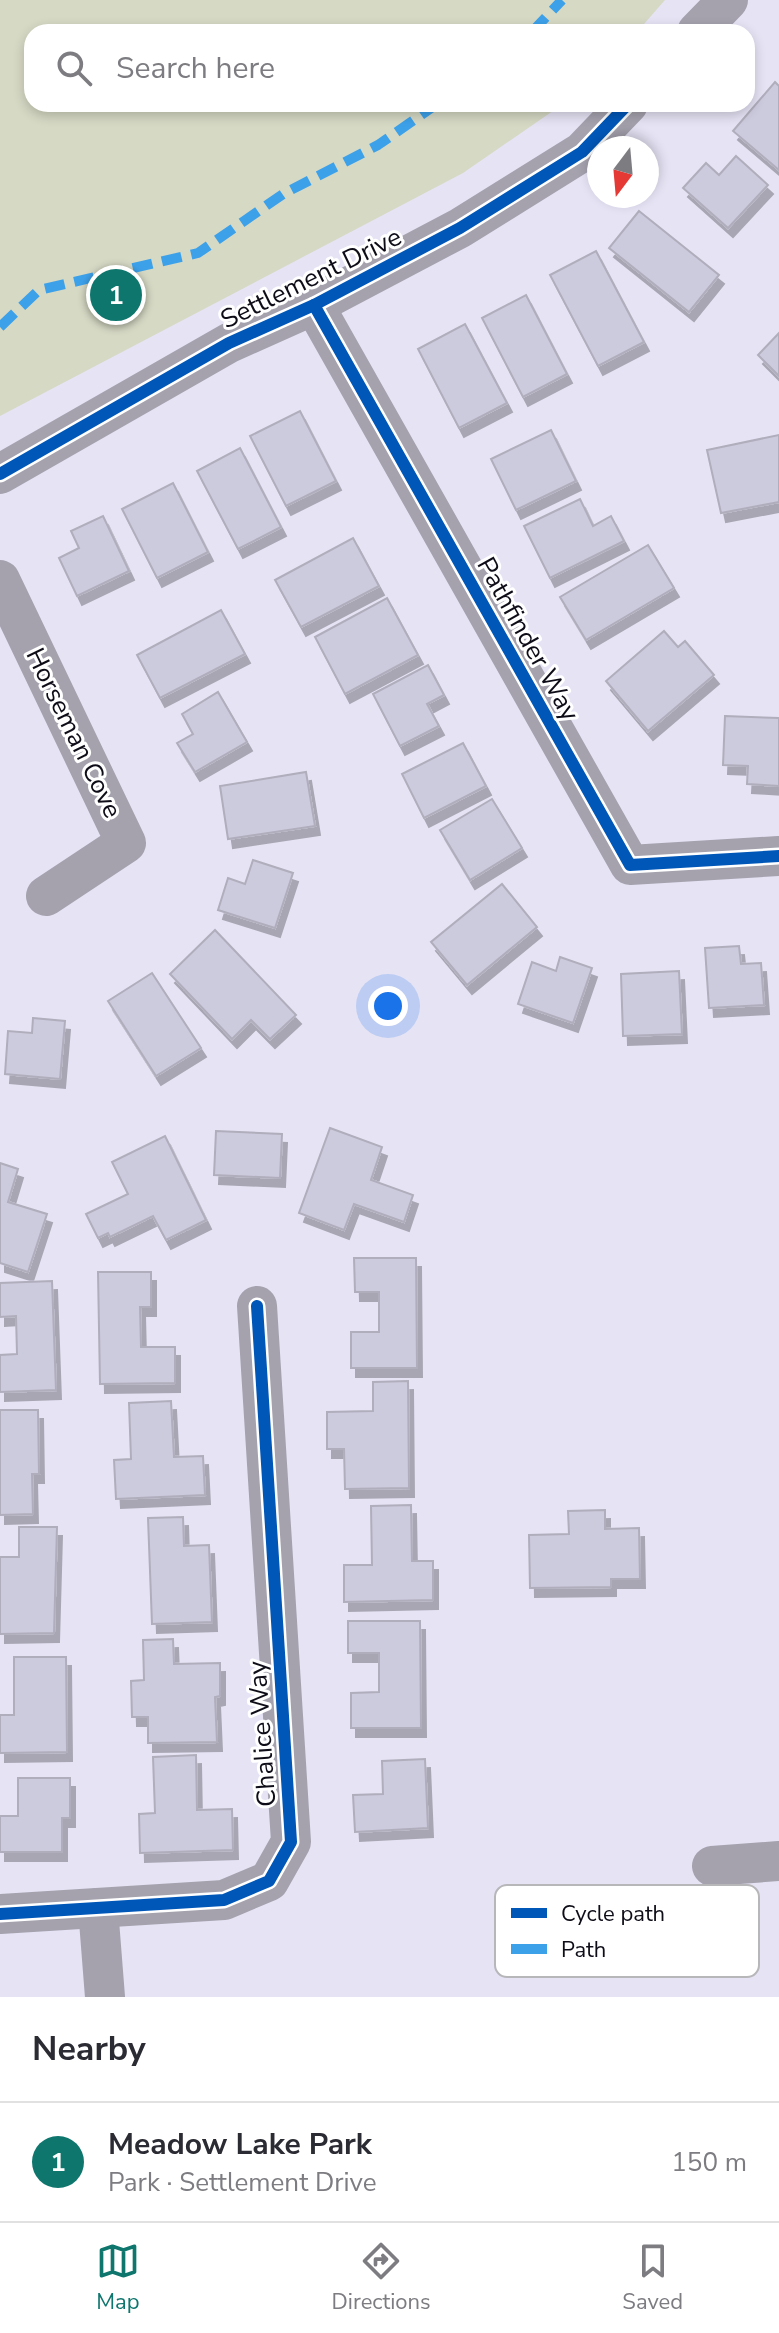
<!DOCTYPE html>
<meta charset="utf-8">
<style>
:root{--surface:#fff;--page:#f7f7f7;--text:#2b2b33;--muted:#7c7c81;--line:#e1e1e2;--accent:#0f766e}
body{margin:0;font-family:"Nunito Sans",sans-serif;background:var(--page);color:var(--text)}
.compass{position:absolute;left:587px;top:136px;width:72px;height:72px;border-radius:50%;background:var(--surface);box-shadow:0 4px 12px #0003;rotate:196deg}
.you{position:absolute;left:388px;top:1006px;width:28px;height:28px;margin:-20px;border:6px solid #fff;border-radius:50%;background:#1a73e8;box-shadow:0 0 0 12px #1a73e833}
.badge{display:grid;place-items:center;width:52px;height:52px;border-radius:50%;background:var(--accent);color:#fff;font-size:26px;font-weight:700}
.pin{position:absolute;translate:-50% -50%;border:4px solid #fff;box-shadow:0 2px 8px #0006}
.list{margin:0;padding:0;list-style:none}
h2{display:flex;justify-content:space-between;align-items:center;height:104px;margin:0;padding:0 32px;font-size:34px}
h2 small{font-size:26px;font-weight:400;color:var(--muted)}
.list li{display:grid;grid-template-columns:52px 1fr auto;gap:24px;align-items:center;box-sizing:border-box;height:120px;padding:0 32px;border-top:2px solid var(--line)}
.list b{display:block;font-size:30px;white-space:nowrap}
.list p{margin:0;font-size:26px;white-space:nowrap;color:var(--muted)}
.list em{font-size:26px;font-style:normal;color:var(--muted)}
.icon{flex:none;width:44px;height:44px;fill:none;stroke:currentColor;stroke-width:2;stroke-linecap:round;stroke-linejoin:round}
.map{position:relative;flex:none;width:779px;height:1997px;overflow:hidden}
.search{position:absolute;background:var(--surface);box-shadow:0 4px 12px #0003;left:24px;right:24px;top:24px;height:88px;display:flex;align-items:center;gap:20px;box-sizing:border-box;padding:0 28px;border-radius:24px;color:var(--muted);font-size:30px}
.sheet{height:224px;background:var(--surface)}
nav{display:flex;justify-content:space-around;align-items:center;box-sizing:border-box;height:112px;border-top:2px solid var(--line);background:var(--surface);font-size:22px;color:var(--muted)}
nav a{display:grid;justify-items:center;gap:4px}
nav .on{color:var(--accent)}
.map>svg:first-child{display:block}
.green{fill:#d6d9c4}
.building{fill:#cccadd;stroke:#b0aebc;stroke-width:2;filter:url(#shadow)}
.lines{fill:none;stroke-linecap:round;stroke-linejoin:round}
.minor{stroke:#a5a2ae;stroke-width:40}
.quiet{stroke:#3da1ea;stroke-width:10;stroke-dasharray:20 10;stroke-linecap:butt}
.cycleway-casing{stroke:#fff;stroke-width:17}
.cycleway{stroke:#0057b8;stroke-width:12}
.labels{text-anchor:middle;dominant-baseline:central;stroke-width:6;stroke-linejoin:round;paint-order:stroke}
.street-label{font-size:26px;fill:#0e0c17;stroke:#fff}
.key{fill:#fff;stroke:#b7b6b9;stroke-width:2}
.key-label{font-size:22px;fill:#0e0c17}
</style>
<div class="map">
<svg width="779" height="1997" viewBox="0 0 779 1997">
<defs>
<filter id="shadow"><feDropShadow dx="5" dy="9" stdDeviation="0" flood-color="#0004"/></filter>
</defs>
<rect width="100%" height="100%" fill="#e6e3f5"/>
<polygon class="green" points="0,0 665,0 637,32 32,32 32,104 563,104 463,173 0,416"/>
<g class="building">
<polygon points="775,82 779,86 779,170 733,131"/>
<polygon points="736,156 768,185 728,228 683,188 706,163 719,175"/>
<polygon points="639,211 719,275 689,312 609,248"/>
<polygon points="596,251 644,342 598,366 550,275"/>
<polygon points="526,295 567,374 523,397 482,318"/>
<polygon points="465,324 507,403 459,428 418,349"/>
<polygon points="779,333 779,376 758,355"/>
<polygon points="300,411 336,481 286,506 250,436"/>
<polygon points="551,430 576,481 516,510 491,459"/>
<polygon points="779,435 779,502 721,513 707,450"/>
<polygon points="240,448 281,527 238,549 197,471"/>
<polygon points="173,483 208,552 157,578 122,509"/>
<polygon points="580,499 593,526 611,516 624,541 550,578 524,526"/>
<polygon points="103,516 129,571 77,596 59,558 79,548 71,531"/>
<polygon points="353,538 379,586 301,627 275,580"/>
<polygon points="648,545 674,588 586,640 560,597"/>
<polygon points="387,598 418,655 345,694 315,637"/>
<polygon points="221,610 245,654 160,698 137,655"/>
<polygon points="664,631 678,647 685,641 714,675 648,731 606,681"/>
<polygon points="428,665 444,695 427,704 439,726 400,746 373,694"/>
<polygon points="218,692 247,742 195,772 177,743 193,734 182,714"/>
<polygon points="725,716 779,718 779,786 747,784 748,766 723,765"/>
<polygon points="463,743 486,786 424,818 402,774"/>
<polygon points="306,772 315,826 228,839 220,786"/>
<polygon points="492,799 522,848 470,880 440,830"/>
<polygon points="253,860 293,873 275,928 218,910 228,878 245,884"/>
<polygon points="502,884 537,927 467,985 431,942"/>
<polygon points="215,930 296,1015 270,1039 251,1020 232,1039 170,974"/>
<polygon points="739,946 741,964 761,963 764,1005 709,1008 705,948"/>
<polygon points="560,957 592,968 573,1023 518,1004 532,962 556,971"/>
<polygon points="679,971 682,1034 623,1036 621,974"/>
<polygon points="152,973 201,1048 156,1076 108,1001"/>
<polygon points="33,1018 65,1021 60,1079 5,1074 8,1031 32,1033"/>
<polygon points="330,1128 382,1147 371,1180 413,1195 404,1222 354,1204 344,1230 299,1213"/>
<polygon points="216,1131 282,1134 280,1178 214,1175"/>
<polygon points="165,1136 206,1220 166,1240 153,1216 110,1237 108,1233 98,1238 86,1214 128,1194 112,1162"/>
<polygon points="0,1163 18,1169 8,1202 47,1214 28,1272 0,1263"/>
<polygon points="354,1258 416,1258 417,1368 351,1368 351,1332 379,1332 379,1292 355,1292"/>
<polygon points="98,1272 151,1272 151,1307 140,1307 141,1347 175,1347 175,1383 100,1384"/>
<polygon points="52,1281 56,1390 0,1392 0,1355 17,1354 16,1316 0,1317 0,1283"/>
<polygon points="408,1381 409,1488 345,1489 344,1449 327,1449 327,1412 373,1411 373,1382"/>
<polygon points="171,1401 174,1457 203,1456 205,1495 116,1499 114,1460 131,1459 129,1403"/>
<polygon points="0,1410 38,1410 39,1474 32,1474 33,1514 0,1515"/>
<polygon points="411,1505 412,1561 433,1561 433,1600 344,1602 344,1565 372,1565 371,1506"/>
<polygon points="605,1510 605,1529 639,1528 640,1579 611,1579 611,1587 530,1588 529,1535 569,1534 568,1511"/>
<polygon points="183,1517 184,1546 209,1545 212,1622 152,1624 148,1518"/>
<polygon points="19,1527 57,1527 54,1633 0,1634 0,1557 19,1557"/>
<polygon points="348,1621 420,1621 421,1728 351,1728 351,1693 379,1692 379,1653 348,1653"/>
<polygon points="173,1639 174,1664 220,1663 220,1696 215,1697 217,1742 148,1743 148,1717 132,1717 131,1681 144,1680 143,1640"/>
<polygon points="14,1657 66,1657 67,1752 0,1753 0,1715 14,1715"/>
<polygon points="196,1755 197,1810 232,1809 233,1850 140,1853 139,1814 155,1813 153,1757"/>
<polygon points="425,1759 428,1828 355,1832 353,1795 383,1794 382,1761"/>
<polygon points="18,1778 70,1778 70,1818 62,1818 62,1852 0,1852 0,1816 18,1816"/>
</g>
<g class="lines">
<g class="minor">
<polyline points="697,32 728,0"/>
<polyline points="314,305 630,865 779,856"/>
<polyline points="0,474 229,343 314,305 460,228 582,152 628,104"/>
<polyline points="0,580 126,843 46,896"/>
<polyline points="712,1866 779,1861"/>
<polyline points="98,1908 105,1997"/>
<polyline points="0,1914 224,1900 269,1881 291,1842 257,1306"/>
</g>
<g class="quiet">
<polyline points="532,32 562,0"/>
<polyline points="0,327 39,290 198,253 283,194 378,145 437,104"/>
</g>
<defs>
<g id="cycleway">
<polyline points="314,305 630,865 779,856"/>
<polyline points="0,474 229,343 314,305 460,228 582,152 628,104"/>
<polyline points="0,1914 224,1900 269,1881 291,1842 257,1306"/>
</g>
</defs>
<use href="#cycleway" class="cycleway-casing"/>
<use href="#cycleway" class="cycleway"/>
</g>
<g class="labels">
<g class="street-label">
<text transform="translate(311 278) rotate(-26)">Settlement Drive</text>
<text transform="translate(528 639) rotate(61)">Pathfinder Way</text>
<text transform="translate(74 733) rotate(64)">Horseman Cove</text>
<text transform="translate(262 1734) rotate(-94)">Chalice Way</text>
</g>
</g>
<rect x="495" y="1885" width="264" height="92" rx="12" class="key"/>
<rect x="511" y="1908" width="36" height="10" fill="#0057b8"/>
<rect x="511" y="1944" width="36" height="10" fill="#3da1ea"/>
<g class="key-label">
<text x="561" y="1921">Cycle path</text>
<text x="561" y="1957">Path</text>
</g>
</svg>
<svg class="compass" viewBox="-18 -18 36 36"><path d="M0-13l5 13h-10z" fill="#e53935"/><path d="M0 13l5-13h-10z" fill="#7c7c81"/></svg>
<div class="you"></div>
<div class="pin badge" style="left:116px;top:295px">1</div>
<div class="search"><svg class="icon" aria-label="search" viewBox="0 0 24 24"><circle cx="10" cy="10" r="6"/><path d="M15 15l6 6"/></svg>Search here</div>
</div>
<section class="sheet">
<h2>Nearby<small></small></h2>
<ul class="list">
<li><span class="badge">1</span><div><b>Meadow Lake Park</b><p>Park · Settlement Drive</p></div><em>150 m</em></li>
</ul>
</section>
<nav>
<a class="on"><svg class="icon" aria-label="map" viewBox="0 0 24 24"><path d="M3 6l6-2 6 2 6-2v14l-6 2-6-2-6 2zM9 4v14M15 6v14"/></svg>Map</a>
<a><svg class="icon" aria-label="directions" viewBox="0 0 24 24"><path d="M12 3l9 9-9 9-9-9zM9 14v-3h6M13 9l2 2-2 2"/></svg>Directions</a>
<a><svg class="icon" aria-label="saved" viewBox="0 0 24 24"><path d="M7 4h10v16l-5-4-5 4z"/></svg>Saved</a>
</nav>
